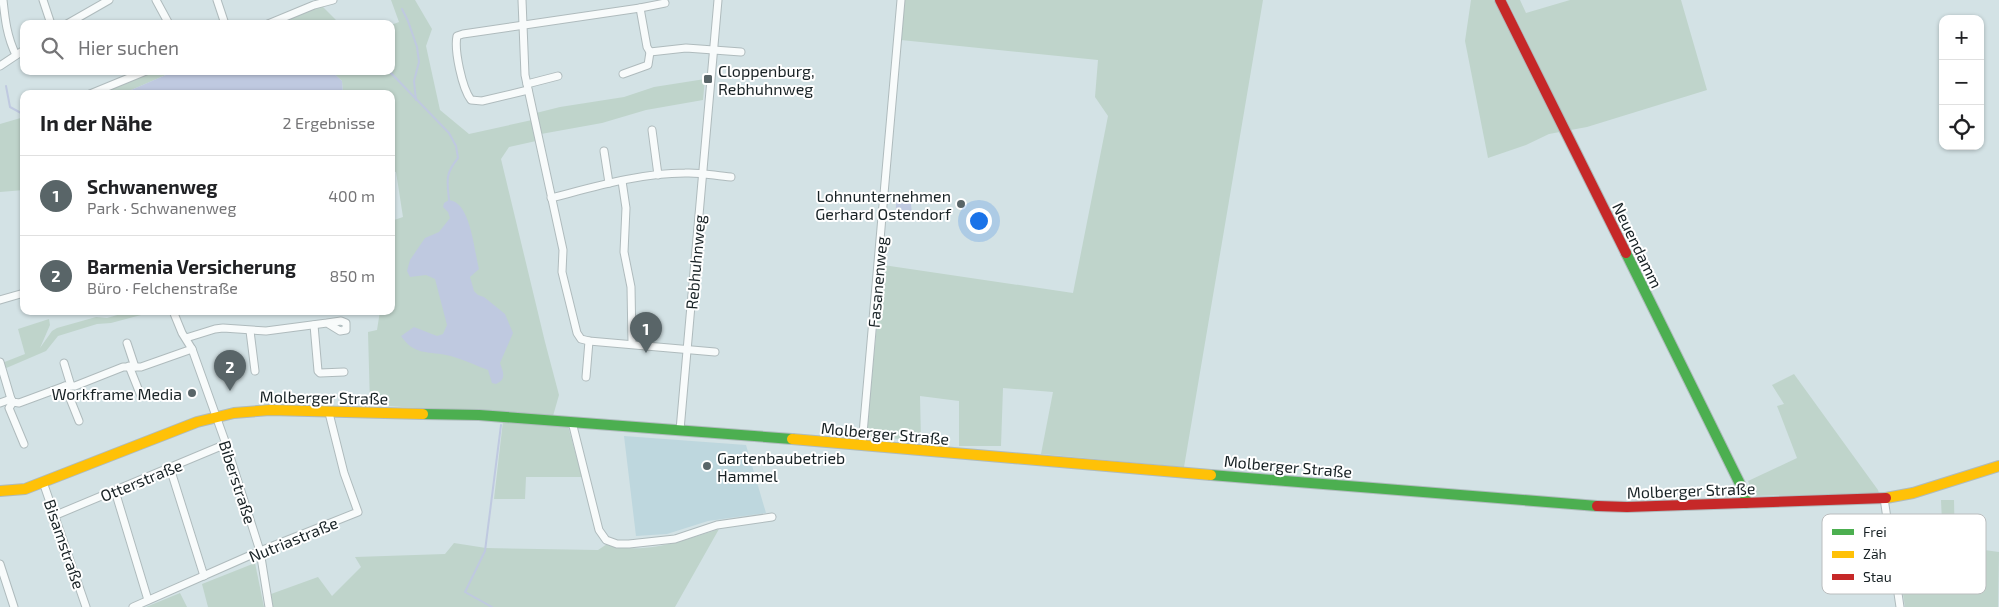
<!DOCTYPE html>
<html lang="de">
<meta charset="utf-8">
<style>
:root{--surface:#fff;--page:#f2f2f2;--text:#202124;--muted:#757577;--line:#e0e0e0;--accent:#596568}
body{margin:0;font-family:"Exo 2",sans-serif;background:var(--page);color:var(--text)}
.controls{position:absolute;right:15px;top:15px;display:grid;overflow:hidden;border-radius:10px;box-shadow:0 1px 4px #0004}
.controls button{width:45px;height:45px;display:grid;place-items:center;padding:0;border:0;border-bottom:1px solid var(--line);background:var(--surface);color:var(--text);font:25px sans-serif}
.you{position:absolute;left:978px;top:220px;width:18px;height:18px;margin:-12px;border:4px solid #fff;border-radius:50%;background:#1a73e8;box-shadow:0 0 0 8px #1a73e833}
.badge{display:grid;place-items:center;width:32px;height:32px;border-radius:50%;background:var(--accent);color:#fff;font-size:16px;font-weight:700}
.pin{position:absolute;translate:-50% -41px;filter:drop-shadow(0 1px 2px #0008)}
.pin::after{content:'';position:absolute;top:26px;width:18px;height:15px;background:inherit;clip-path:polygon(0 0,100% 0,50% 100%)}
.list{margin:0;padding:0;list-style:none}
h2{display:flex;justify-content:space-between;align-items:center;height:65px;margin:0;padding:0 20px;font-size:21px}
h2 small{font-size:16px;font-weight:400;color:var(--muted)}
.list li{display:grid;grid-template-columns:32px 1fr auto;gap:15px;align-items:center;box-sizing:border-box;height:80px;padding:0 20px;border-top:1px solid var(--line)}
.list b{display:block;font-size:19px;white-space:nowrap}
.list p{margin:0;font-size:16px;white-space:nowrap;color:var(--muted)}
.list em{font-size:16px;font-style:normal;color:var(--muted)}
.icon{flex:none;width:28px;height:28px;fill:none;stroke:currentColor;stroke-width:2;stroke-linecap:round;stroke-linejoin:round}
.map{position:relative;flex:none;width:1999px;height:607px;overflow:hidden}
.search{position:absolute;background:var(--surface);box-shadow:0 1px 4px #0004;left:20px;top:20px;width:375px;height:55px;display:flex;align-items:center;gap:12px;box-sizing:border-box;padding:0 18px;border-radius:10px;color:var(--muted);font-size:19px}
.panel{position:absolute;background:var(--surface);box-shadow:0 1px 4px #0004;left:20px;top:90px;width:375px;height:225px;border-radius:10px}
.map>svg:first-child{display:block}
.built{fill:#bed7de}
.green{fill:#bfd4cb}
.water{fill:#bfc9e0}
.lines{fill:none;stroke-linecap:round;stroke-linejoin:round}
.stream{stroke:#bfc9e0;stroke-width:2}
.street-casing{stroke:#afbbbd;stroke-width:9}
.fast-casing{stroke:#afbbbd;stroke-width:12}
.slow-casing{stroke:#afbbbd;stroke-width:12}
.jam-casing{stroke:#afbbbd;stroke-width:12}
.street{stroke:#f8fbfb;stroke-width:7}
.fast{stroke:#4caf50;stroke-width:10}
.slow{stroke:#ffc107;stroke-width:10}
.jam{stroke:#c62828;stroke-width:10}
.poi-dot{fill:#596568;stroke:#fff;stroke-width:2}
.labels{text-anchor:middle;dominant-baseline:central;stroke-width:4;stroke-linejoin:round;paint-order:stroke}
.poi-label{font-size:16px;fill:#182225;stroke:#fff;text-anchor:start}
.street-label{font-size:16px;fill:#182225;stroke:#fff}
.key{fill:#fff;stroke:#babdbe;stroke-width:1}
.key-label{font-size:14px;fill:#182225}
</style>
<div class="map">
<svg width="1999" height="607" viewBox="0 0 1999 607">
<rect width="100%" height="100%" fill="#d3e2e5"/>
<polygon class="built" points="624,436 746,445 766,513 708,521 667,534 636,536"/>
<g class="green">
<polygon points="391,0 415,0 432,29 426,46 440,110 469,134 532,120 536,141 509,147 501,159 545,342 559,395 553,416 370,405 368,332 377,330 380,311 391,311 391,221 403,217 396,172 391,171 391,94 343,94 342,81 331,71 391,71 391,25 399,22"/>
<polygon points="905,0 1263,0 1184,467 1041,454 1053,392 1003,388 1001,446 959,446 959,401 920,396 921,441 866,436 883,265 1073,293 1108,116 1095,97 1098,60 901,40"/>
<polygon points="1471,0 1494,0 1546,102 1555,98 1507,0 1520,0 1526,13 1570,0 1681,0 1707,90 1587,127 1549,134 1526,145 1488,158 1465,41"/>
<polygon points="322,6 340,24 273,24 315,7"/>
<polygon points="151,71 175,71 122,94 93,94"/>
<polygon points="705,79 703,100 646,110 602,123 541,134 536,113 560,107 624,97 654,87"/>
<polygon points="24,117 24,190 0,192 0,124"/>
<polygon points="131,311 156,311 111,323 97,324 58,336 46,351 4,369 2,363 25,354 18,329 49,319 50,325 40,348 52,331 57,328 96,317 107,318"/>
<polygon points="1794,374 1878,490 1879,493 1753,496 1748,481 1797,458 1777,406 1784,404 1772,385"/>
<polygon points="503,421 568,426 582,477 526,477 525,499 494,499"/>
<polygon points="1941,500 1954,500 1955,546 1999,552 1998,607 1905,607 1896,549 1943,544"/>
<path d="M719 529 675 607H273L271 594 318 577 332 596 361 567 355 557 445 554 454 543 486 548 598 550 607 544C641 556 686 540 719 529Z"/>
<polygon points="255,563 264,607 208,607 202,584"/>
<polygon points="180,593 187,607 146,607"/>
</g>
<g class="water">
<polygon points="175,71 331,71 342,81 343,94 122,94"/>
<path d="M900 194 907 196 911 204 912 214C906 218 903 218 897 216 894 208 898 202 895 196Z"/>
<path d="M449 200C471 202 474 251 479 269L470 277 474 291 478 295 484 297 505 314 513 333 500 363C503 372 507 379 496 384L492 383 488 370C474 365 461 358 446 355 426 351 414 355 401 336L414 327 437 336 443 334 447 325 435 279 426 275 410 277 407 271 410 260 425 238 439 232 450 218 448 212 443 207 444 203Z"/>
</g>
<g class="lines">
<g class="stream">
<polyline points="402,9 408,21 417,47 419,62 414,81 416,100"/>
<path d="M389 71 449 133 456 146 458 158C445 174 447 180 449 200"/>
<polyline points="352,74 355,71"/>
<polyline points="6,86 10,107 21,113 24,117"/>
<polyline points="492,607 465,592 485,551 501,425"/>
</g>
<defs>
<g id="street">
<path d="M3 0C5 19 7 37 16 55"/>
<polyline points="43,0 51,24"/>
<polyline points="156,0 169,24"/>
<polyline points="217,0 225,24"/>
<polyline points="522,0 525,75 563,250 562,272 577,333 581,339 589,341 715,352"/>
<polyline points="640,8 665,3"/>
<polyline points="67,24 109,0"/>
<polyline points="268,24 314,5 333,0"/>
<polyline points="0,66 24,50"/>
<polyline points="623,74 648,65 650,52"/>
<polyline points="527,84 558,76"/>
<path d="M528 90 482 101 471 100C462 88 454 50 457 36L463 34 640 8 647 47 650 52 686 48 741 52"/>
<polyline points="90,94 146,71"/>
<polyline points="652,130 658,175"/>
<polyline points="604,151 609,183"/>
<polyline points="622,181 626,208 624,252 631,287 632,343"/>
<path d="M551 198C594 187 640 173 685 173 700 172 716 176 731 177"/>
<polyline points="0,300 24,293"/>
<polyline points="173,311 182,333 192,349 226,444 260,551 269,607"/>
<polyline points="314,325 318,371 320,373 344,372"/>
<polyline points="250,331 255,371"/>
<polyline points="186,338 215,329 223,328 266,331 327,323 340,331 346,330 346,323 341,321 327,323"/>
<polyline points="127,343 135,367"/>
<polyline points="0,362 11,399 13,402 19,403 65,386 75,386 123,367 141,367 192,349"/>
<polyline points="64,363 71,386"/>
<polyline points="129,366 141,396"/>
<polyline points="586,377 589,341"/>
<polyline points="65,386 79,421"/>
<polyline points="13,402 9,408 24,444"/>
<polyline points="0,403 11,399"/>
<polyline points="572,422 599,530 606,540 617,544 629,544 675,539 717,525 772,517"/>
<polyline points="680,430 718,0"/>
<polyline points="862,445 901,0"/>
<polyline points="170,468 204,576"/>
<polyline points="43,482 86,607"/>
<polyline points="115,491 148,600"/>
<polyline points="1884,498 1900,607"/>
<polyline points="56,515 226,444"/>
<polyline points="0,564 14,607"/>
<polyline points="133,607 260,551 358,512 344,473 329,413"/>
</g>
<g id="fast">
<polyline points="1626,253 1745,494 1746,503"/>
<polyline points="423,414 479,415 792,439"/>
<polyline points="1211,475 1597,506"/>
</g>
<g id="slow">
<polyline points="792,439 1211,475"/>
<polyline points="0,491 25,489 197,422 234,413 270,410 423,414"/>
<polyline points="1886,498 1913,493 1999,466"/>
</g>
<g id="jam">
<polyline points="1500,0 1626,253"/>
<polyline points="1597,506 1627,507 1886,498"/>
</g>
</defs>
<use href="#street" class="street-casing"/>
<use href="#fast" class="fast-casing"/>
<use href="#slow" class="slow-casing"/>
<use href="#jam" class="jam-casing"/>
<use href="#street" class="street"/>
<use href="#fast" class="fast"/>
<use href="#slow" class="slow"/>
<use href="#jam" class="jam"/>
</g>
<g class="poi-dot">
<rect x="703" y="74" width="10" height="10" rx="2.5"/>
<circle cx="961" cy="204" r="5"/>
<circle cx="192" cy="393" r="5"/>
<circle cx="707" cy="466" r="5"/>
</g>
<g class="labels">
<g class="poi-label">
<text x="718" y="70">Cloppenburg,<tspan x="718" dy="18">Rebhuhnweg</tspan></text>
<text x="951" y="195" text-anchor="end">Lohnunternehmen<tspan x="951" dy="18">Gerhard Ostendorf</tspan></text>
<text x="182" y="393" text-anchor="end">Workframe Media</text>
<text x="717" y="457">Gartenbaubetrieb<tspan x="717" dy="18">Hammel</tspan></text>
</g>
<g class="street-label">
<text transform="translate(1638 245) rotate(64)">Neuendamm</text>
<text transform="translate(695 262) rotate(-85)">Rebhuhnweg</text>
<text transform="translate(877 282) rotate(-85)">Fasanenweg</text>
<text transform="translate(324 397) rotate(1)">Molberger Straße</text>
<text transform="translate(885 433) rotate(5)">Molberger Straße</text>
<text transform="translate(1288 466) rotate(5)">Molberger Straße</text>
<text transform="translate(141 480) rotate(-22)">Otterstraße</text>
<text transform="translate(238 482) rotate(72)">Biberstraße</text>
<text transform="translate(1691 490) rotate(-2)">Molberger Straße</text>
<text transform="translate(293 539) rotate(-22)">Nutriastraße</text>
<text transform="translate(65 544) rotate(71)">Bisamstraße</text>
</g>
</g>
<rect x="1822" y="514" width="164" height="80" rx="8" class="key"/>
<rect x="1832" y="529" width="22" height="6" fill="#4caf50"/>
<rect x="1832" y="551" width="22" height="7" fill="#ffc107"/>
<rect x="1832" y="574" width="22" height="6" fill="#c62828"/>
<g class="key-label">
<text x="1863" y="537">Frei</text>
<text x="1863" y="559">Zäh</text>
<text x="1863" y="582">Stau</text>
</g>
</svg>
<div class="controls">
<button>+</button>
<button>−</button>
<button><svg class="icon" aria-label="locate" viewBox="0 0 24 24"><circle cx="12" cy="12" r="6"/><path d="M12 2v4M12 18v4M2 12h4M18 12h4"/></svg></button>
</div>
<div class="you"></div>
<div class="pin badge" style="left:646px;top:353px">1</div>
<div class="pin badge" style="left:230px;top:391px">2</div>
<div class="search"><svg class="icon" aria-label="search" viewBox="0 0 24 24"><circle cx="10" cy="10" r="6"/><path d="M15 15l6 6"/></svg>Hier suchen</div>
<section class="panel">
<h2>In der Nähe<small>2 Ergebnisse</small></h2>
<ul class="list">
<li><span class="badge">1</span><div><b>Schwanenweg</b><p>Park · Schwanenweg</p></div><em>400 m</em></li>
<li><span class="badge">2</span><div><b>Barmenia Versicherung</b><p>Büro · Felchenstraße</p></div><em>850 m</em></li>
</ul>
</section>
</div>
